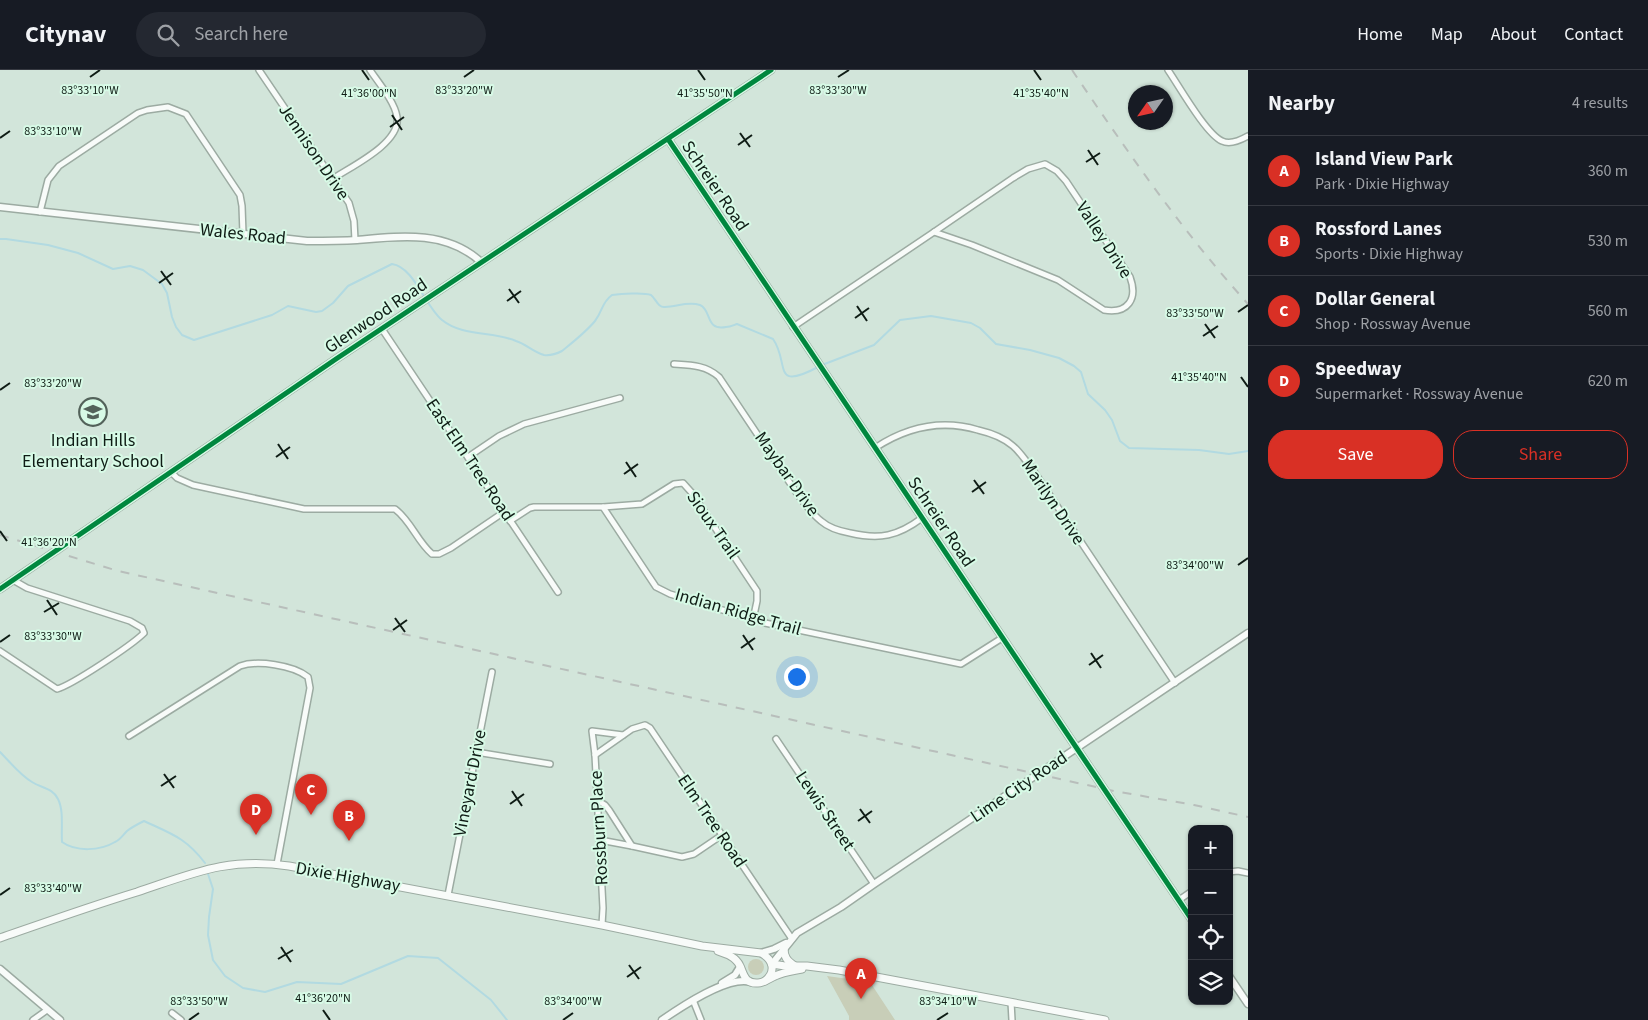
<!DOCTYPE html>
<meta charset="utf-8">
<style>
:root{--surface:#171b24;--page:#242831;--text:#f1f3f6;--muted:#9ea1a6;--line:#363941;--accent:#d93025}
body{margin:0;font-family:"Source Sans 3",sans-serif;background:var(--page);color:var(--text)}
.controls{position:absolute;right:15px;bottom:15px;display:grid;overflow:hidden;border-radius:10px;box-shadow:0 1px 4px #0004}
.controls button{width:45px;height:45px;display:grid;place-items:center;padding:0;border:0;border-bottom:1px solid var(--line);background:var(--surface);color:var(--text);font:25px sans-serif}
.compass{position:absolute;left:1128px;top:15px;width:45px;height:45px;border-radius:50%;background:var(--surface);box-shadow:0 1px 4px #0004;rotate:236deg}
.you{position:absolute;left:796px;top:606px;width:18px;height:18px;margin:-12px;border:4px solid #fff;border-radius:50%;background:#1a73e8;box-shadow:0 0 0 8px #1a73e833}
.badge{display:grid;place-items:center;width:32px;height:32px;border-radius:50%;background:var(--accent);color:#fff;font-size:16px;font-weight:700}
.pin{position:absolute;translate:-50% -41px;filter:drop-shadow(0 1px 2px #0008)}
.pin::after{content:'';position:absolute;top:26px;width:18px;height:15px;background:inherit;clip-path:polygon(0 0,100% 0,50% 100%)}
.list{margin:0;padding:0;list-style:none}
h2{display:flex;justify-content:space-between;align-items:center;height:65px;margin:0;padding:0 20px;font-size:21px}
h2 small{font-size:16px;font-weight:400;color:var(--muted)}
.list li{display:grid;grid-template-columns:32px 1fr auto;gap:15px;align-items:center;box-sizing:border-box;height:70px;padding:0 20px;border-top:1px solid var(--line)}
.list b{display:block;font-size:19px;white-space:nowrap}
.list p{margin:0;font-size:16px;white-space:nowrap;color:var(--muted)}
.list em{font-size:16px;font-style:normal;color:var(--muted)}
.actions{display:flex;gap:10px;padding:15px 20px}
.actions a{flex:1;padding:11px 0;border:1px solid var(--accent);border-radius:20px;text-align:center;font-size:18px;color:var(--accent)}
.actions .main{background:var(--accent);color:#fff}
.icon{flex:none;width:28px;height:28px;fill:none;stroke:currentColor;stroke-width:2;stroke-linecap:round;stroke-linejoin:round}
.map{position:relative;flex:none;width:1248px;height:950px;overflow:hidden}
header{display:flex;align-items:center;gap:30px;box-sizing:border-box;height:70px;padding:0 25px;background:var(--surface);border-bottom:1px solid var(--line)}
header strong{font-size:24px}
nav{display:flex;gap:28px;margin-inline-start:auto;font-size:18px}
.search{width:350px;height:45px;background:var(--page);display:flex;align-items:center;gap:12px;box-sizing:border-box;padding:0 18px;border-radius:28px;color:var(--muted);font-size:19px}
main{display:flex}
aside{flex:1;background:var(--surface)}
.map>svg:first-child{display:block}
.green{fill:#c8ceb8}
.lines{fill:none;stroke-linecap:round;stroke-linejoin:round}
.stream{stroke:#b2dae1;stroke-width:2}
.minor-casing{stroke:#9caba2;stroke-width:8}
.tertiary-casing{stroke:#9caba2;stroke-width:9}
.secondary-casing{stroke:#9caba2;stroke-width:9}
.minor{stroke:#f8fbf9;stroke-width:5}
.tertiary{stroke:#f8fbf9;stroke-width:6}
.secondary{stroke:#f8fbf9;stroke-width:7}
.rail{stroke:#b8bebb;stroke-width:2;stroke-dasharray:9 9;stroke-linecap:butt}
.cycleway-casing{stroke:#d7fae6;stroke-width:8}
.cycleway{stroke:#00873e;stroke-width:5}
.ticks{fill:none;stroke:#0f1c15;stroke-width:2}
.labels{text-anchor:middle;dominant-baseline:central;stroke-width:4;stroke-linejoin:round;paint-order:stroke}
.street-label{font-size:18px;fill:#0f1c15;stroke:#d7fae6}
.poi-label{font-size:18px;fill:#0f1c15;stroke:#d7fae6}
.ticks-label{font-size:12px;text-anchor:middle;fill:#0f1c15;stroke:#d7fae6;stroke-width:4;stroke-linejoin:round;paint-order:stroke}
</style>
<header>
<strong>Citynav</strong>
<div class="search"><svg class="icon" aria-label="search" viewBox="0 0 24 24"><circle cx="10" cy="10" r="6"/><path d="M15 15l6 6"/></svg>Search here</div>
<nav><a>Home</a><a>Map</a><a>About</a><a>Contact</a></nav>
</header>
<main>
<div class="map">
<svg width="1248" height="950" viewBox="0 0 1248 950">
<rect width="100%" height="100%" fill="#d2e5da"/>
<g class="green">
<circle cx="756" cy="897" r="8"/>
<polygon points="827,906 870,912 895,950 849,950 849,946"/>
</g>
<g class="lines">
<g class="stream">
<path d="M0 169H6L48 175 78 183 113 199 130 196 143 200 162 214 167 223 172 247 176 257 182 265 194 270 272 245 288 236 316 242 322 241 333 233 348 216 392 194C414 197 425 236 442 250 463 267 493 261 516 271 526 274 533 282 544 285 551 286 556 284 562 281 573 272 586 262 595 251 603 241 601 233 612 225 620 224 644 222 651 225 656 229 658 238 665 237 677 237 687 231 700 235 712 240 705 261 726 257 730 257 734 255 737 254L773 269C790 293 771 322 818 297"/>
<polyline points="822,295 874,275 900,250 931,246 971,253 980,258 996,274 1030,280 1059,288 1074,296 1081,302 1088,324 1105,340 1112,350 1120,371 1129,378 1199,380 1229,384 1248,381"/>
<path d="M0 682C10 692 20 705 32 712 41 718 53 718 58 729 64 741 61 758 62 772 76 782 100 781 115 772 120 770 123 765 127 761 132 757 138 754 144 751 172 764 186 768 205 793"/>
<polyline points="208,804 213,819 209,847 208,865 213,890 225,906 243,918 265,922 297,912 341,914 408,886 438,888 491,930 507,950"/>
</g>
<defs>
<g id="minor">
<polyline points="259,0 349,133 354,151 355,170"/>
<path d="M1168 0C1179 16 1206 64 1222 71 1230 75 1241 70 1248 66"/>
<path d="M1045 94 1057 101 1066 111 1130 207C1138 229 1128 244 1104 240L1058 210 972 175 934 162 1013 108 1028 99Z"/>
<path d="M334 108C352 96 401 73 397 47 395 32 378 12 370 0"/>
<polyline points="40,142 48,110 59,96 138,43 147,40 168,37 186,44 240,125 242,136 243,164"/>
<polyline points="793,257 934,162"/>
<polyline points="382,259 558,522"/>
<path d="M674 294C690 295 706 295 719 307L798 425C805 434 812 444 821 451 829 458 839 461 850 463 880 470 898 466 922 448"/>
<path d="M875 378C907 357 941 349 978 360 991 363 1004 368 1013 376 1020 382 1025 390 1031 397L1175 613"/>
<polyline points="468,387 499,366 524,354 620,328"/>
<path d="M171 402 177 408 193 415 304 439H395C411 451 417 471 432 484H439L451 478 504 442"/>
<polyline points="603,437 642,434 674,414 683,413 692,423 757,521 757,531 753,550"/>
<polyline points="510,451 530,438 534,437 603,437 656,517 670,524 765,553 961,594 1002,568"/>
<path d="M0 581 57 619C72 615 132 575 144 563L142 558 130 551 27 518 13 510"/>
<path d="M129 666 240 596C257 590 293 595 308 607L310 618 277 794"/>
<polyline points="776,669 874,814"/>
<polyline points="476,682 550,694"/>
<polyline points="595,685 632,659 645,655 650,658 792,869"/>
<polyline points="597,730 605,735 609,740 632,776 682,787 694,784 722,765"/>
<polyline points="600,770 632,776"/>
<polyline points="1229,802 1238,801 1248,803"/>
<polyline points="448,825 492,602"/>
<polyline points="1179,830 1192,821"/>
<polyline points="602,855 603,838 595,685 592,661 623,665"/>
<polyline points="693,930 701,950"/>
<polyline points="1011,932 1012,950"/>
<polyline points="172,943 181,950"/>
<polyline points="33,950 47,940"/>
</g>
<g id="tertiary">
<polyline points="668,69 1192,850"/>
<path d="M0 137 307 171C324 171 340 171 357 170 400 166 446 160 481 192"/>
<polyline points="0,519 336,289 771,0"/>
<polyline points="761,883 774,879 786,873"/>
<polyline points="772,894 797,863 841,837 874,814 1248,563"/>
<polyline points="0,899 60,950"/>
<polyline points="1229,906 1248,934"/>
<polyline points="722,913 735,905 740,897"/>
<path d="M662 950C681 937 728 905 751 912"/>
</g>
<g id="secondary">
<path d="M0 868C46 852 91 836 137 822 194 803 228 787 289 796L602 855 702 876 761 883C774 890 776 902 765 911"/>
<path d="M784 878C784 887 787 891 795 896"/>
<path d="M718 881C727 884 736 887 740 896 744 905 745 914 758 913 764 913 770 908 775 906 784 902 793 901 802 899"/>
<polyline points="772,894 785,896 807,896 839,900 1105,950"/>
</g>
</defs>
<use href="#minor" class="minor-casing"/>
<use href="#tertiary" class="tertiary-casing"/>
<use href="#secondary" class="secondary-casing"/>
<use href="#minor" class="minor"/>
<use href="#tertiary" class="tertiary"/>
<use href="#secondary" class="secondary"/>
<g class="rail">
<path d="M1072 0C1127 81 1182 161 1248 234"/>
<polyline points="0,465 118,501 1114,721 1194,735 1248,747"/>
</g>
<defs>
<g id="cycleway">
<polyline points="668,69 1192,850"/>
<polyline points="0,519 336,289 771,0"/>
</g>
</defs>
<use href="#cycleway" class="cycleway-casing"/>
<use href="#cycleway" class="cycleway"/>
</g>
<path class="ticks" d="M362 0 369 10M698 0 705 10M1034 0 1041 10M90 7 100 0M464 7 474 0M838 7 849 0M392 45 402 60M390 57 404 47M740 63 750 77M0 68 10 61M738 75 752 65M1088 80 1098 95M1086 92 1100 83M161 201 171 215M159 213 173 203M509 219 519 233M507 231 521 221M857 236 867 251M1238 242 1248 235M855 248 869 238M1205 254 1215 268M1203 266 1218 256M1241 307 1248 317M0 320 10 313M278 374 288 389M276 387 290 377M626 392 636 407M624 404 638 394M974 410 984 424M972 422 986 412M0 461 7 471M1238 495 1248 488M47 530 57 545M44 542 59 533M395 548 405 562M393 560 407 550M743 565 753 580M0 572 10 565M741 578 755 568M1091 583 1101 598M1089 595 1103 585M164 704 174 718M161 716 176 706M512 721 522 736M510 734 524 724M860 739 870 753M858 751 872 741M0 825 10 818M281 877 291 892M278 889 293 880M629 895 639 909M627 907 641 897M323 940 330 950M189 950 199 943M563 950 573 943M937 950 948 943"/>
<defs>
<symbol id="school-ring" viewBox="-11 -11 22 22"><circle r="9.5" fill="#d7fae6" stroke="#53625a" stroke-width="1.5"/><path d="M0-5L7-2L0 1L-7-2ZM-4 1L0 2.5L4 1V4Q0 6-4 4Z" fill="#53625a"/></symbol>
</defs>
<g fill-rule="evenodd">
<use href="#school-ring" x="77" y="326" width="32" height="32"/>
</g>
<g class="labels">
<g class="street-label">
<text transform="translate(314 82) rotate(56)">Jennison Drive</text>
<text transform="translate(715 116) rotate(56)">Schreier Road</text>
<text transform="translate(243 164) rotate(6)">Wales Road</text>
<text transform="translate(1104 170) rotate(57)">Valley Drive</text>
<text transform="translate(376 246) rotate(-34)">Glenwood Road</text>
<text transform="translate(470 390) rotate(56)">East Elm Tree Road</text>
<text transform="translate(787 404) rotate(55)">Maybar Drive</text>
<text transform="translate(1053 432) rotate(56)">Marilyn Drive</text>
<text transform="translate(941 452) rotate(56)">Schreier Road</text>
<text transform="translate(713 455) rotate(55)">Sioux Trail</text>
<text transform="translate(738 542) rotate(16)">Indian Ridge Trail</text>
<text transform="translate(470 713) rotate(-79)">Vineyard Drive</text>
<text transform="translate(1019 717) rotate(-34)">Lime City Road</text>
<text transform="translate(825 741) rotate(56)">Lewis Street</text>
<text transform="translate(712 751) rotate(56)">Elm Tree Road</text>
<text transform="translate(599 758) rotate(-93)">Rossburn Place</text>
<text transform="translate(348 807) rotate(10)">Dixie Highway</text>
</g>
<g class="poi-label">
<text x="93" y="370">Indian Hills<tspan x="93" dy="21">Elementary School</tspan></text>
</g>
</g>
<g class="ticks-label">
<text x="90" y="24">83°33'10"W</text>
<text x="464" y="24">83°33'20"W</text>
<text x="838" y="24">83°33'30"W</text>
<text x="369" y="27">41°36'00"N</text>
<text x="705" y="27">41°35'50"N</text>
<text x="1041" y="27">41°35'40"N</text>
<text x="53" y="65">83°33'10"W</text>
<text x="1195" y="247">83°33'50"W</text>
<text x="1199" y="311">41°35'40"N</text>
<text x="53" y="317">83°33'20"W</text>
<text x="49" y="476">41°36'20"N</text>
<text x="1195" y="499">83°34'00"W</text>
<text x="53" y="570">83°33'30"W</text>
<text x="53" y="822">83°33'40"W</text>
<text x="323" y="932">41°36'20"N</text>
<text x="199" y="935">83°33'50"W</text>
<text x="573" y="935">83°34'00"W</text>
<text x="948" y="935">83°34'10"W</text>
</g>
</svg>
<div class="controls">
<button>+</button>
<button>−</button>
<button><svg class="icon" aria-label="locate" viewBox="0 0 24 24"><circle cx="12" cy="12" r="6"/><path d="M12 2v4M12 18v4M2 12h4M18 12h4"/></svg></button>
<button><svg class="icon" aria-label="layers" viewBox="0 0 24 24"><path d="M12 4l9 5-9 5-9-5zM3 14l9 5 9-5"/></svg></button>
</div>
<svg class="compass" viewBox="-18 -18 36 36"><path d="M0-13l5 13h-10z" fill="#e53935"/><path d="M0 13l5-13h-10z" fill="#9ea1a6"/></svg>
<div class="you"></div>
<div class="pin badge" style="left:861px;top:929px">A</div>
<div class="pin badge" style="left:349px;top:771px">B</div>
<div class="pin badge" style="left:311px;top:745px">C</div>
<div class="pin badge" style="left:256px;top:765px">D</div>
</div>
<aside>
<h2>Nearby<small>4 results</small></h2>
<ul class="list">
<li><span class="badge">A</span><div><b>Island View Park</b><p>Park · Dixie Highway</p></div><em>360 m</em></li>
<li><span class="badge">B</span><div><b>Rossford Lanes</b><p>Sports · Dixie Highway</p></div><em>530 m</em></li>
<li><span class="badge">C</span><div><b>Dollar General</b><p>Shop · Rossway Avenue</p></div><em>560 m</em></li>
<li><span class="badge">D</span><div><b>Speedway</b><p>Supermarket · Rossway Avenue</p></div><em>620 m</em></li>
</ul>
<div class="actions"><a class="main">Save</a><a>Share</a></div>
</aside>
</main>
